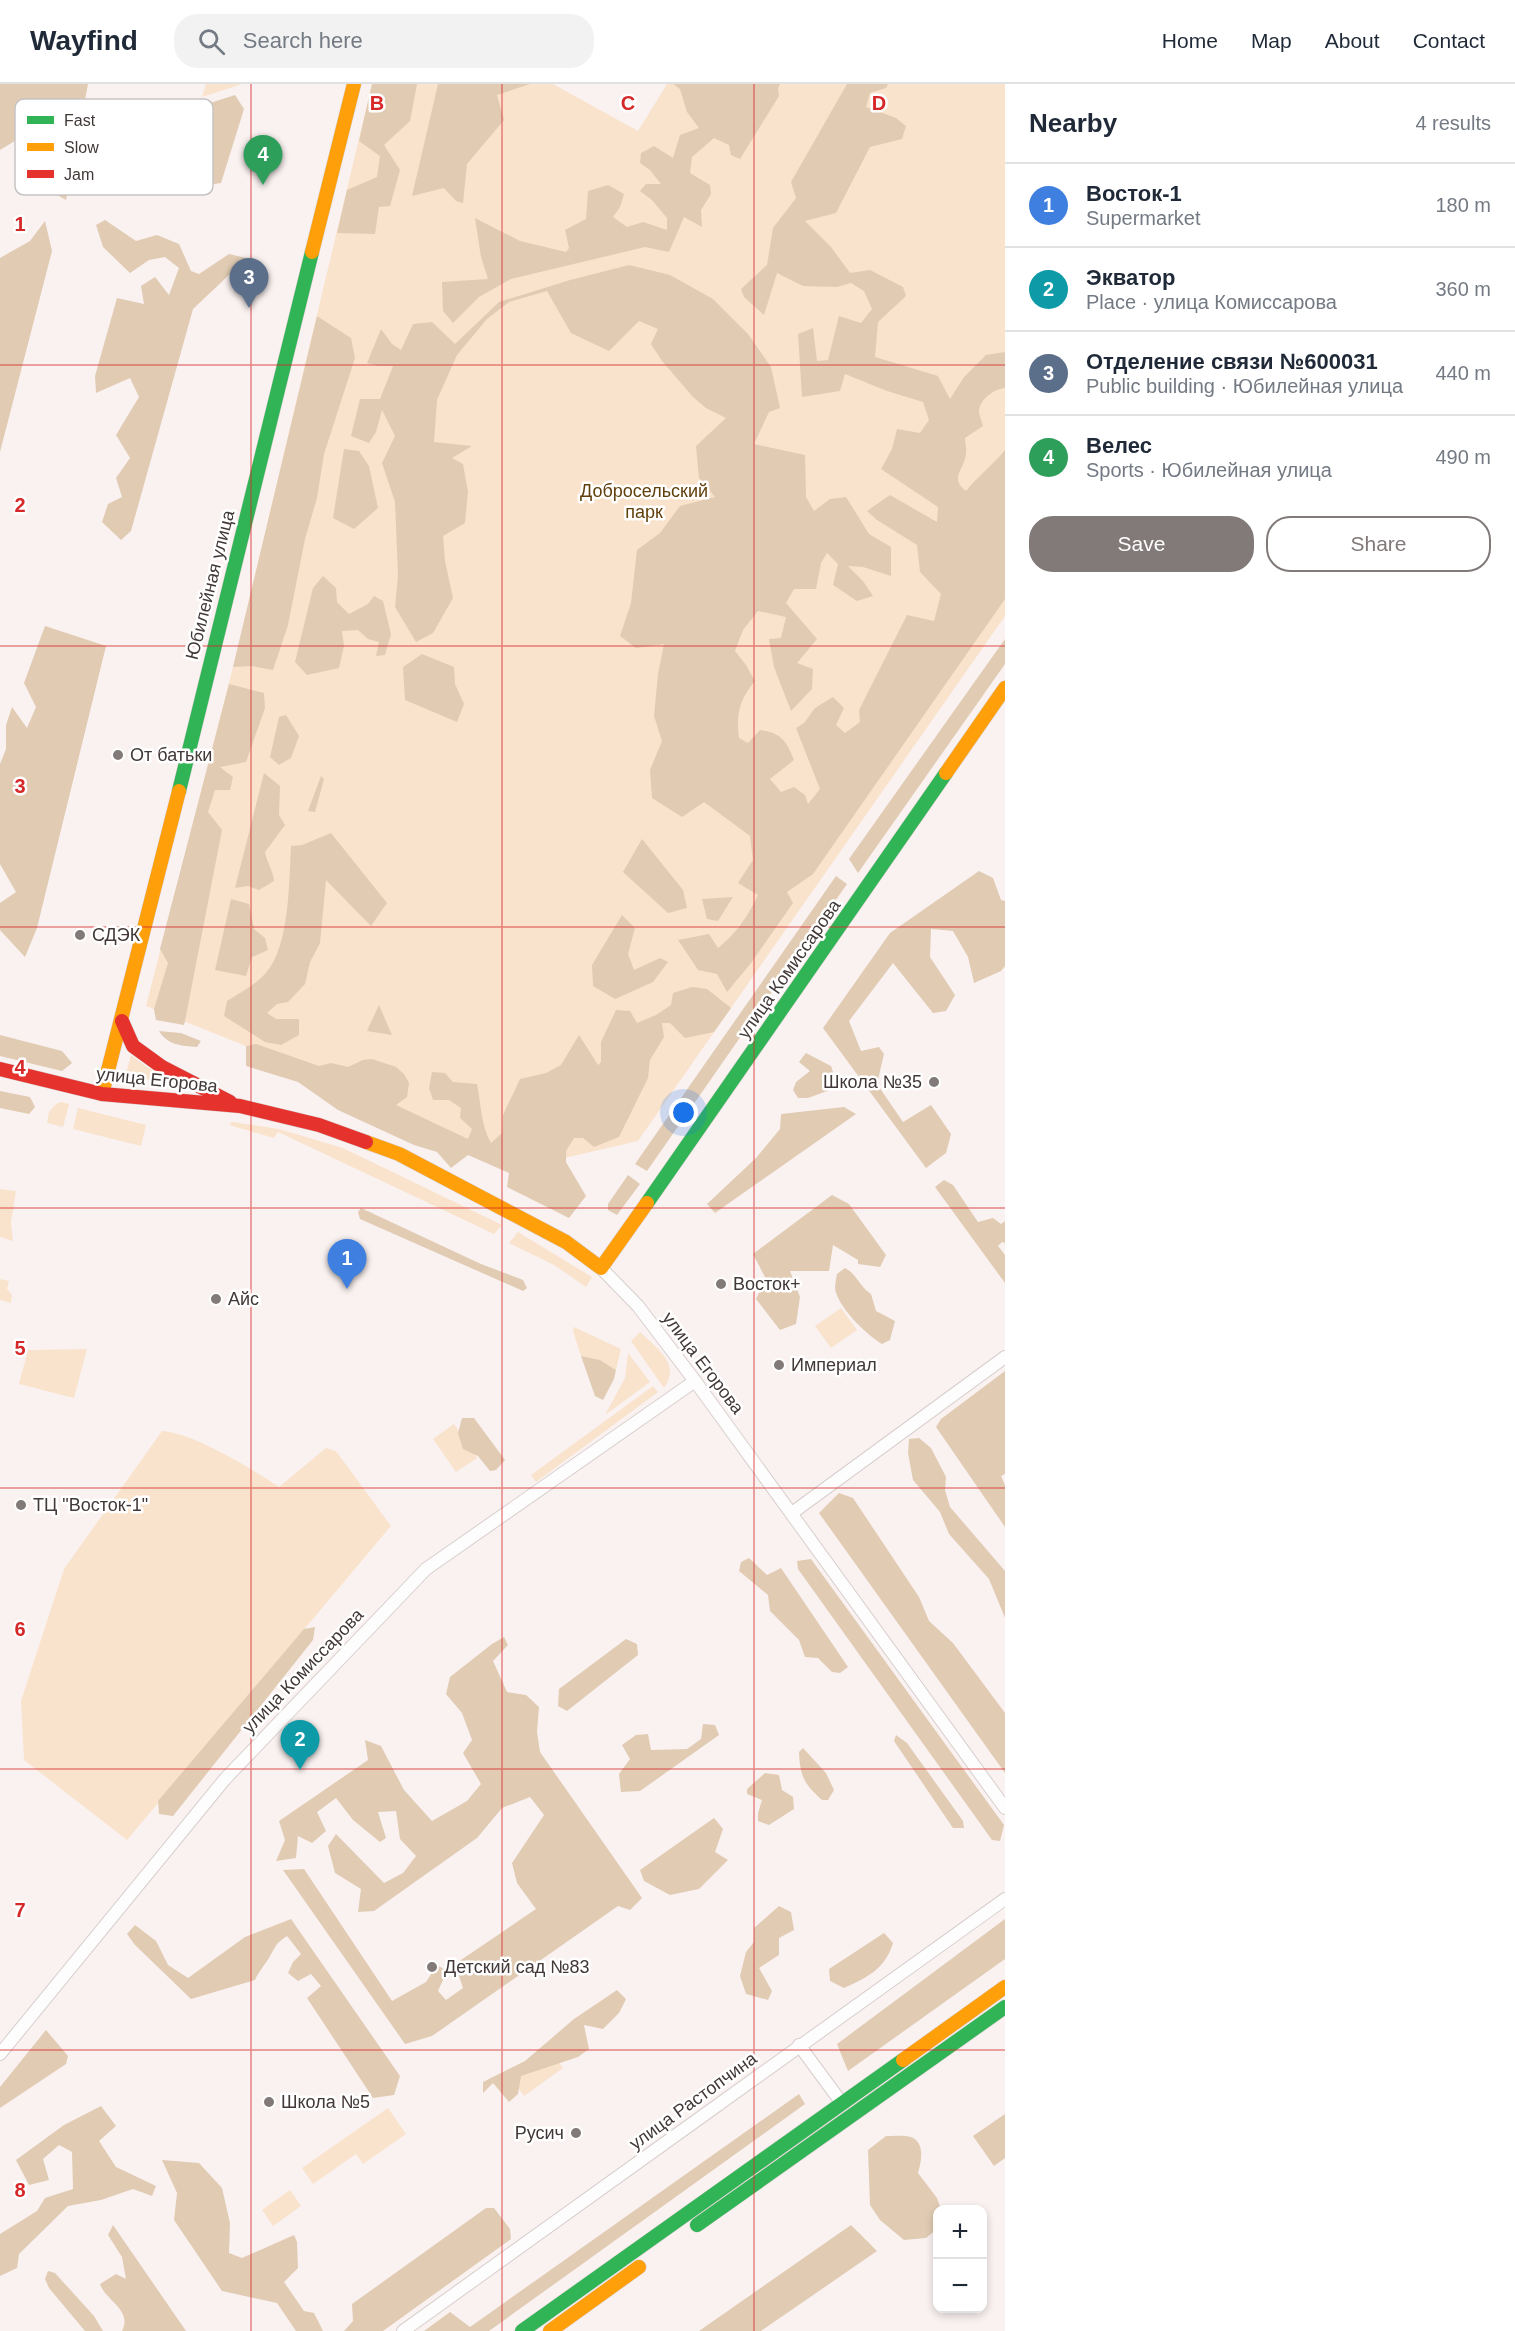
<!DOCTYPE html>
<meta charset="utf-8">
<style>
:root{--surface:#fff;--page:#f2f2f3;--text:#1f2937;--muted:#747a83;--line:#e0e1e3;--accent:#827979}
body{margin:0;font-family:Arial,sans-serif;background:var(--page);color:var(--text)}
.controls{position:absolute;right:18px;bottom:18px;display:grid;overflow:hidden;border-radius:12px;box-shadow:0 3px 9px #0003}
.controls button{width:54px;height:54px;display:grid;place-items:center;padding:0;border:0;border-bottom:2px solid var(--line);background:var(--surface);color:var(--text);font:30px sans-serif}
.you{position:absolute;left:684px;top:1029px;width:21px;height:21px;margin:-15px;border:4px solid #fff;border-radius:50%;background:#1a73e8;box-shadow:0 0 0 9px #1a73e833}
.badge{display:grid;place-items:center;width:39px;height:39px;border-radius:50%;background:var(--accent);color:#fff;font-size:20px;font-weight:700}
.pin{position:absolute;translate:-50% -50px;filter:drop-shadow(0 2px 3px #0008)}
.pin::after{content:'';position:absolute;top:32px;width:21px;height:18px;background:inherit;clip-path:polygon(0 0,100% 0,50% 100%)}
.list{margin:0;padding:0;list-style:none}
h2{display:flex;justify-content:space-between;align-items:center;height:78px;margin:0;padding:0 24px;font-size:26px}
h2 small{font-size:20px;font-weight:400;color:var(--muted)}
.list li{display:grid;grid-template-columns:39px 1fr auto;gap:18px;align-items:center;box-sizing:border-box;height:84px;padding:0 24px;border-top:2px solid var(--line)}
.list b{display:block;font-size:22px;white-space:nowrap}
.list p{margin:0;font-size:20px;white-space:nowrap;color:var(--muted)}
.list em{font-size:20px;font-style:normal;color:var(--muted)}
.actions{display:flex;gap:12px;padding:18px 24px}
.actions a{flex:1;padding:14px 0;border:2px solid var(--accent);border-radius:24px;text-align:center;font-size:21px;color:var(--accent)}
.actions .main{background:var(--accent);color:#fff}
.icon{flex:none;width:33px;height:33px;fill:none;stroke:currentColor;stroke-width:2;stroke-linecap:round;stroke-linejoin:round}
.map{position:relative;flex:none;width:1005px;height:2247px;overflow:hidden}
header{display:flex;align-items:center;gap:36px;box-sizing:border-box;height:84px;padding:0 30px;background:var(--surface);border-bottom:2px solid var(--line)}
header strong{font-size:28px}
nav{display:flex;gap:33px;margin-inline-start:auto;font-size:21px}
.search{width:420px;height:54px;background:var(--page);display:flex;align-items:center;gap:15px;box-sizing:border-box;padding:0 21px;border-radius:24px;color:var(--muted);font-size:22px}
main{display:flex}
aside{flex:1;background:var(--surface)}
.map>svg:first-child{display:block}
.green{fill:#f9e3cc}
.forest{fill:#e1cbb3}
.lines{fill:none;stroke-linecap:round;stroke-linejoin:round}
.street-casing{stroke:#d7cecd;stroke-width:14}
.fast-casing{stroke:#d7cecd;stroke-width:15}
.slow-casing{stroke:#d7cecd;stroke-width:15}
.jam-casing{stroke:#d7cecd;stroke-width:15}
.street{stroke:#fefdfd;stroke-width:12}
.fast{stroke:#30b455;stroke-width:14}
.slow{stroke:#ff9f0a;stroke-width:14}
.jam{stroke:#e5322d;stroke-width:14}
.grid{fill:none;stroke:#d62828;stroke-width:1.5;stroke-opacity:0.55}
.poi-dot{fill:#827979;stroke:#fff;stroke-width:2}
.labels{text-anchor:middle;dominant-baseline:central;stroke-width:5;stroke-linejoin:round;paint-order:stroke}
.park-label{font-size:18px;fill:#603f0a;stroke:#fff}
.street-label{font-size:18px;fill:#423838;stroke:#fff}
.poi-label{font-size:18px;fill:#423838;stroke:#fff;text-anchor:start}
.key{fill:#fff;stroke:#c6c3c3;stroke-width:1.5}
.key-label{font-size:16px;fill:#423838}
.grid-label{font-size:20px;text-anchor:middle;font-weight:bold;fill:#d62828;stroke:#fff;stroke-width:5;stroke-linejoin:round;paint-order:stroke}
</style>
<header>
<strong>Wayfind</strong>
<div class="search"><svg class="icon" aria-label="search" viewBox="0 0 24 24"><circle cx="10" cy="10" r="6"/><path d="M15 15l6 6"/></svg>Search here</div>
<nav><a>Home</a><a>Map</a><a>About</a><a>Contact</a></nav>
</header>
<main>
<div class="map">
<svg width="1005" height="2247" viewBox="0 0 1005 2247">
<rect width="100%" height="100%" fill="#faf2f1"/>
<g class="green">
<polygon points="206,0 242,0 202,13"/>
<polygon points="372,0 553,0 638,47 667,0 1005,0 1005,532 638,1057 526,1083 323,993 146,922 233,583"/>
<polygon points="131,971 148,984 168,991 169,998 125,993"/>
<polygon points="61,1018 69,1020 63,1043 47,1039 49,1028 56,1020"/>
<polygon points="78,1024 146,1041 141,1062 73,1045"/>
<polygon points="232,1038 279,1045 343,1064 502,1141 494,1150 278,1048 274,1054 229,1041"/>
<polygon points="0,1105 16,1107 11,1138 13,1157 0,1153"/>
<polygon points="518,1148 592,1193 586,1203 554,1181 509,1159"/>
<polygon points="0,1195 9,1197 7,1205 12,1211 11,1219 0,1216"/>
<polygon points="841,1224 857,1246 831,1264 815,1242"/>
<polygon points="574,1243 621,1265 616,1286 600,1276 581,1272 573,1247"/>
<path d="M640 1248C656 1264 682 1280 664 1304L631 1257Z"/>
<polygon points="87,1265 74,1314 19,1300 28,1266"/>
<polygon points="628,1269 650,1298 605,1331 625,1294"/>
<polygon points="653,1302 658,1308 536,1398 531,1391"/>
<polygon points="454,1340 477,1374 456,1388 433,1355"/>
<path d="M162 1347C194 1349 252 1385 279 1403L326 1364 336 1367 391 1442 127 1756 24 1676 21 1617 64 1485Z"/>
<polygon points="552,1970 563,1984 524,2012 514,1997"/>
<polygon points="388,2024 406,2050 363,2080 356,2070 313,2100 302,2084"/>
<polygon points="290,2106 301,2122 273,2142 262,2126"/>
</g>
<g class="forest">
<polygon points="0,0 88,0 66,116 57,111 54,101 67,84 59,64 38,49 18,55 0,66"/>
<polygon points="372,0 417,0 410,37 384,61 400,86 390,122 379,123 375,150 337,149 347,106 377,93 380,72 359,57"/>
<polygon points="438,0 530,0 497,11 504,36 467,80 463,119 456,117 444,104 412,112"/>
<polygon points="673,0 780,0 778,4 779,12 740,75 731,71 729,61 714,54 692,73 690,89 710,101 711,110 701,126 702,143 684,133 669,168 645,163 511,195 479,213 453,239 443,227 442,198 488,195 481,173 475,134 520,157 566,168 569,164 565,146 586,135 588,107 608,101 624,110 620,123 613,133 627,143 643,138 667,146 667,134 652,116 640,107 646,100 661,100 650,86 640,79 641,69 654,62 673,74 680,51 699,44 687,28 680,5"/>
<path d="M847 0H888L886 4 870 9 866 23 896 34 906 42 902 55 870 63 836 129 805 137 831 163 850 189 870 186 903 203 906 212 878 238 875 273 938 292 950 315 964 293 986 271 1005 268V304C994 305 980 315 979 327 979 331 982 338 983 342L965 354C965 359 967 365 966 370 964 386 949 394 966 407 978 392 993 381 1005 366V515L813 790 787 808 793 819 751 879 727 908 717 890 698 886 678 856 709 850 718 864C736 850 748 832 758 811L738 799 753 776 750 752 704 718 682 733 652 714 650 686 662 657 654 632 658 590 664 560 636 564 620 552 631 519 637 466 660 449 680 422 715 413 699 394 696 362 726 334 706 324 693 313 662 277 651 260 658 245 639 237 609 267 571 249 547 207 509 218 487 235 457 271 437 316 434 358 472 362 452 374 463 380 468 408 465 439 443 452 445 477 453 514 433 549 416 558 395 523 398 491 395 418 382 379 395 352 382 326 376 348 369 359 351 352 360 315H380L393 282H378L367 279 381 245 392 260 401 266 413 240 432 238 455 260 499 218 570 196 629 181 670 191 713 215 748 250 771 283 780 324 769 328 754 360 805 371 806 413 814 427 830 415 846 413 869 450 891 463V492L863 483 848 482 863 497 873 512 857 517 833 501 838 480 827 469 821 479 816 505H794L786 519 817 555 797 579 813 585 812 605 791 627 774 583 769 555 781 554 786 533 758 527 743 546 735 567 746 581 755 597C739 616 736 630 739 654L748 659 760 646C781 649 786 656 794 676L770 695 781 708 794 703 805 711 808 720 820 705 796 644 804 639 815 624 833 613 844 624 836 641 845 649 860 638 859 626 907 531 934 537 941 510 920 488 917 461 877 436 867 427 890 411 937 438 938 423 881 385 892 365 897 345 920 349 929 336 923 318 887 307 845 290 840 307 802 313 798 250 813 244 817 277 828 276 839 232 861 239 872 225 864 207 851 199 837 203 803 202 777 189 764 231 744 213 741 205 767 181 773 144 796 114 791 98Z"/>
<polygon points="235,11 244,25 221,99 199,102 176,92 188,71 200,63 213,41 210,19"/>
<polygon points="105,136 136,157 157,151 179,160 191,187 199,190 229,170 246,174 251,191 230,190 193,225 131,447 121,456 102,438 108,420 122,413 116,394 130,374 116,351 139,313 130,294 96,309 95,292 117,214 144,220 141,202 155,193 169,211 179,184 165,173 149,176 130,189 103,163 96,141"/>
<polygon points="45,137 52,167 0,368 0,174 30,157"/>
<polygon points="317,232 351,254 355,274 324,370 317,414 305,455 288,541 273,586 252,582 233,583"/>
<polygon points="344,365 359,367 369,382 378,424 354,445 333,434"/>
<polygon points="323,492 336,504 337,518 349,530 368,520 374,512 383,517 391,550 385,571 376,572 379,558 368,555 358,546 342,547 344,562 339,584 307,591 295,578 313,504"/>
<polygon points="45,542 106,562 37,844 25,873 0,846 0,819 16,808 0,780 0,680 6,665 6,641 12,623 27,644 36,623 24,599"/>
<polygon points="1005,555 1005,580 858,789 849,775"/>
<polygon points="422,570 454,583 455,600 464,620 457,638 405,616 403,583"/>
<polygon points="229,600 264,609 265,624 246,678 220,683 233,693 230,706 215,706 208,728 222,746 185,937 184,941 156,936 154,925 168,879 160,865"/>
<polygon points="286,631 299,652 291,674 279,681 270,673 279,633"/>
<path d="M264 689 280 702 279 731 285 741 265 768C267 779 273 786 274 797L259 806 248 802 235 804Z"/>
<polygon points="321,692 324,695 315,728 308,727"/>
<path d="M331 749 387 819 371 842 326 796 320 859 310 878 305 900 288 918 277 920 267 929 276 935H299V951L281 961 265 958 224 932 227 917C240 909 255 901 265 890 290 863 289 797 291 762L302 761Z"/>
<polygon points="642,755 683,806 687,824 668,829 623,788"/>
<polygon points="979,787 993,794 1001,816 1005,817 1005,882 1001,887 974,899 968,873 953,847 931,845 930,873 955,911 946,927 933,929 893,879 849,937 861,967 879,963 884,970 877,1000 903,1038 931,1021 951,1050 946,1069 926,1084 823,944 890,849"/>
<polygon points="836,792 847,800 647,1087 635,1080"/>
<polygon points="733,813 718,837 707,835 702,815"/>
<polygon points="231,815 249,820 254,845 265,854 268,866 252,873 246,892 215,886"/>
<polygon points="622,831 635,844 628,870 634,886 660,874 668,878 653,898 615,915 593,902 592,881"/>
<path d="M692 903 707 905 731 924 714 948 685 954 670 939H662L664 953 650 976 648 994 619 1053 594 1063 583 1054H574L566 1067V1078L586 1112 569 1134 507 1103 509 1089 468 1071 451 1084 437 1068 414 1061 338 1026 298 998 246 982V962L256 960 319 982 331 979 348 983 363 976 372 975 396 983 404 990 409 999 407 1013 396 1021 468 1055 472 1045 460 1034 461 1024 449 1016H433L429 1004 432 988 445 989 453 998 477 1000C481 1020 481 1042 491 1059L502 1049 503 1031 520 995 546 989 561 981 579 951 598 981 601 978V958L616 926 630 927 637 939 656 931 671 921 673 909Z"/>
<polygon points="379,921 392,951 367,947"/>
<path d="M159 947 181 949 201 957 197 963C182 962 167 961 159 947Z"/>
<polygon points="0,951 62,967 72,979 62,987 0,972"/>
<polygon points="806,969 831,982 838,1003 808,1014 798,1014 793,1006 796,998 810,987 799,978"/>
<polygon points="0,1007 30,1013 35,1023 29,1030 0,1024"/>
<polygon points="844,1023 856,1030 715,1129 707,1120 756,1074 780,1045 781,1030"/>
<polygon points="628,1091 640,1100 617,1131 608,1126 608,1120"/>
<polygon points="944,1096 953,1101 978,1138 993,1134 1001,1140 1005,1137 1005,1159 1002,1158 998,1162 1005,1171 1005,1199 935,1103"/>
<polygon points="832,1111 849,1120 886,1171 880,1183 858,1180 858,1176 833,1161 829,1187 790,1187 800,1213 796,1240 780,1246 756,1215 766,1195 753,1170"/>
<polygon points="361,1124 481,1180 523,1196 527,1204 523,1207 360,1135 358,1128"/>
<path d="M845 1184C857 1190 858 1201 871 1210L876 1227 895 1237 890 1256 882 1260C866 1250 843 1228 836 1209 834 1204 836 1196 837 1190Z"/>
<polygon points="581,1272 600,1276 616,1286 614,1295 603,1316 595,1312"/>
<polygon points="1005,1287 1005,1390 1001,1392 1005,1401 1005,1443 936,1343 941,1335"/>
<polygon points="462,1334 474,1334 505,1376 496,1386 490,1387 478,1372 463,1365 458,1349"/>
<polygon points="919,1354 931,1364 946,1393 945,1406 950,1423 1005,1487 1005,1534 989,1495 949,1450 940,1428 913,1396 908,1369 909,1355"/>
<polygon points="839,1409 853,1414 919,1513 929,1537 953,1559 1005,1629 1005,1689 819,1429"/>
<polygon points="749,1474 767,1491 781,1484 848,1583 840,1589 832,1588 818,1574 805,1573 799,1556 770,1527 768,1511 739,1487 741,1478"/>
<polygon points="811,1475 1004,1741 1000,1757 992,1756 798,1485 797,1477"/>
<polygon points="315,1543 313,1556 173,1732 159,1730 158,1717 304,1545"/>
<polygon points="504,1553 508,1561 493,1577 507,1608 526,1611 539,1623 537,1648 540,1668 642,1814 630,1826 618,1822 432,1952 405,1960 283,1786 304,1785 392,1917 426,1898 437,1881 447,1887 438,1907 446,1916 463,1904 455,1880 536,1825 517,1799 512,1779 544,1731 530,1713 502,1724 477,1754 374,1827 358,1828 361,1805 335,1789 328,1762 336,1750 384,1799 403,1789 416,1772 400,1755 396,1727 378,1728 386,1754 380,1758 353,1736 336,1714 317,1728 326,1747 312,1759 298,1752 296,1774 276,1777 285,1756 279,1737 368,1676 365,1656 381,1662 404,1706 432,1737 467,1717 481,1700 463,1669 472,1656 462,1629 446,1610 450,1593 492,1560"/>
<polygon points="626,1555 637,1560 638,1571 567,1627 558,1622 559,1605"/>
<polygon points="703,1640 715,1641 719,1651 640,1707 621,1708 619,1690 630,1675 622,1661 636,1651 648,1650 651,1666 687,1665 701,1655"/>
<polygon points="896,1651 907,1659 963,1737 964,1744 953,1744 894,1657"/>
<path d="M803 1664 826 1689 834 1706 828 1716H822C804 1700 800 1692 799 1668Z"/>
<polygon points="765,1689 779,1691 782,1706 793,1713 794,1725 769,1741 758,1737 758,1729 762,1716 747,1710 747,1705"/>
<polygon points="714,1734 723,1745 715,1768 728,1776 699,1805 670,1811 644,1797 640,1786"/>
<polygon points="779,1822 791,1828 794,1846 779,1854 779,1871 759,1884 772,1907 768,1916 746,1910 740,1892 746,1868 754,1858 754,1844"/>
<path d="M291 1835 400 1992 394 2011 373 2014 307 1914 321 1902 311 1890 298 1897 288 1889 293 1878 301 1870 287 1852C275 1860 276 1862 269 1874 264 1882 259 1887 255 1896L191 1915 135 1861 127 1850 135 1841 156 1857 168 1881 188 1894 245 1853Z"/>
<polygon points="1005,1835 1005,1875 848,1987 837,1960"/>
<path d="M884 1849 893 1859C885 1885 868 1893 844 1904L830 1897 829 1885Z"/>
<polygon points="617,1906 626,1915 619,1929 603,1945 584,1941 589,1965 578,1973 521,1992 518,2010 509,2018 493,1999 483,2009 483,1998 525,1977 574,1935"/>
<polygon points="46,1946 68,1972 66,1980 0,2024 0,2003"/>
<polygon points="799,2010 805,2020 489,2247 424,2247 450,2228 470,2243"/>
<polygon points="101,2022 116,2042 99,2057 116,2083 156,2102 152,2112 133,2105 101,2116 68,2122 19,2170 17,2184 0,2192 0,2150 37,2127 45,2114 73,2105 72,2068 59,2061 43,2075 49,2096 29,2101 16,2076 64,2041"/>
<polygon points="1005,2030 1005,2074 994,2082 973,2052"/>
<path d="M886 2052C893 2052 905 2051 911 2053 926 2059 921 2079 918 2089L937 2114 941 2125 938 2126 937 2145 926 2154 904 2156 880 2136 870 2121 868 2066Z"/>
<polygon points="162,2076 199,2079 222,2104 230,2139 229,2169 242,2174 294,2151 297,2158 298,2184 284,2198 304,2227 314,2229 323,2247 296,2247 277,2219 222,2207 174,2136 177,2109"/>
<polygon points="486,2124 494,2124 510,2145 511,2155 383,2247 344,2247 353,2237 352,2220"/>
<path d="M113 2141 186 2247H122C133 2226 105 2216 100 2200L116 2190 126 2195 122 2173 108 2151Z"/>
<polygon points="851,2141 877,2167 761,2247 699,2247"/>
<polygon points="48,2187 55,2189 94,2232 103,2247 85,2247 49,2204 45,2195"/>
</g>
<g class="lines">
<defs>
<g id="street">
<polyline points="601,1184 638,1222 695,1297 1005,1724"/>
<polyline points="792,1429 1005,1273"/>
<polyline points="799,1961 841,2018"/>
<polyline points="0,1970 225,1695 426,1485 695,1297"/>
<path d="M403 2247C604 2104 804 1958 1005 1815"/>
</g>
<g id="fast">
<polyline points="179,707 312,168"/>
<polyline points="647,1119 946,689"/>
<polyline points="697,2141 1005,1923"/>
<polyline points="522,2247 903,1976"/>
</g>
<g id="slow">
<polyline points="312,168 354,0"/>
<polyline points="946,689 1005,604"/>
<polyline points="102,1010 179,707"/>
<polyline points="366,1058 399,1070 566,1158 601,1184 647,1119"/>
<polyline points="903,1976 1005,1903"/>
<polyline points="550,2247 639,2183"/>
</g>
<g id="jam">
<polyline points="122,937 133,962 162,983 230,1018"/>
<polyline points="0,985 102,1010 240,1022 319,1041 366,1058"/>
</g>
</defs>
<use href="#street" class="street-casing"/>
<use href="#fast" class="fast-casing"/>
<use href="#slow" class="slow-casing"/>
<use href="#jam" class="jam-casing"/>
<use href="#street" class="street"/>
<use href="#fast" class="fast"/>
<use href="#slow" class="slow"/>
<use href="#jam" class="jam"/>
</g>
<path class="grid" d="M251 0V2247M502 0V2247M754 0V2247M0 281H1005M0 562H1005M0 843H1005M0 1124H1005M0 1404H1005M0 1685H1005M0 1966H1005"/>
<g class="poi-dot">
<circle cx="118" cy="671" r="6"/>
<circle cx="80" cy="851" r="6"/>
<circle cx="934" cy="998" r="6"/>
<circle cx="721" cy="1200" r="6"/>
<circle cx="216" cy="1215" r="6"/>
<circle cx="779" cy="1281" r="6"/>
<circle cx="21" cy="1421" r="6"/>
<circle cx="432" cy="1883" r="6"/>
<circle cx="269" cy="2018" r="6"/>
<circle cx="576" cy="2049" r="6"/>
</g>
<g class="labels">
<g class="park-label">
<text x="644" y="407">Добросельский<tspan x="644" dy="21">парк</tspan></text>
</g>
<g class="street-label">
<text transform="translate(210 501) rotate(-76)">Юбилейная улица</text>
<text transform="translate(789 885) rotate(-55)">улица Комиссарова</text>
<text transform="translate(157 996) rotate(6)">улица Егорова</text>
<text transform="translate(703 1279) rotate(53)">улица Егорова</text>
<text transform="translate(303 1587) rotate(-46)">улица Комиссарова</text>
<text transform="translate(693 2017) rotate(-36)">улица Растопчина</text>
</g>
<g class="poi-label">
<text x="130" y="671">От батьки</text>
<text x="92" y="851">СДЭК</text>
<text x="922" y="998" text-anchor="end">Школа №35</text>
<text x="733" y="1200">Восток+</text>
<text x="228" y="1215">Айс</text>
<text x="791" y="1281">Империал</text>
<text x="33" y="1421">ТЦ "Восток-1"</text>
<text x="444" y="1883">Детский сад №83</text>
<text x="281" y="2018">Школа №5</text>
<text x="564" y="2049" text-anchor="end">Русич</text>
</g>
</g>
<rect x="15" y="15" width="198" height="96" rx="9" class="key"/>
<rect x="27" y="32" width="27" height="8" fill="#30b455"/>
<rect x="27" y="59" width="27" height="8" fill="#ff9f0a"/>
<rect x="27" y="86" width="27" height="8" fill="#e5322d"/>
<g class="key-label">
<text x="64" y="42">Fast</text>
<text x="64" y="69">Slow</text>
<text x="64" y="96">Jam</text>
</g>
<g class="grid-label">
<text x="377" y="26">B</text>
<text x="628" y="26">C</text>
<text x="879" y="26">D</text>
<text x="20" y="147">1</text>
<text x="20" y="428">2</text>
<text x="20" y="709">3</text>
<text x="20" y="990">4</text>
<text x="20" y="1271">5</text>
<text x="20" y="1552">6</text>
<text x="20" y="1833">7</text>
<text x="20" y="2113">8</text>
</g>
</svg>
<div class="controls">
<button>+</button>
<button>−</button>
</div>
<div class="you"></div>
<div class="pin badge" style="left:347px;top:1205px;background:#3f7fe0">1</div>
<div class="pin badge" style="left:300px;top:1686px;background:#0f9aa8">2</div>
<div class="pin badge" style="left:249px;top:224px;background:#5c6f8a">3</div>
<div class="pin badge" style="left:263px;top:101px;background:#2e9e5b">4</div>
</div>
<aside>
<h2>Nearby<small>4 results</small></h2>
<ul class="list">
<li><span class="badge" style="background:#3f7fe0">1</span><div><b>Восток-1</b><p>Supermarket</p></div><em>180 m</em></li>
<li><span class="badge" style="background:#0f9aa8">2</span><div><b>Экватор</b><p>Place · улица Комиссарова</p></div><em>360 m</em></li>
<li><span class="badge" style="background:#5c6f8a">3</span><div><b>Отделение связи №600031</b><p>Public building · Юбилейная улица</p></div><em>440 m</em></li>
<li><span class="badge" style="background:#2e9e5b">4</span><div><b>Велес</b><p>Sports · Юбилейная улица</p></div><em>490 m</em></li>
</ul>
<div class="actions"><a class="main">Save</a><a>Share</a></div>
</aside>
</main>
